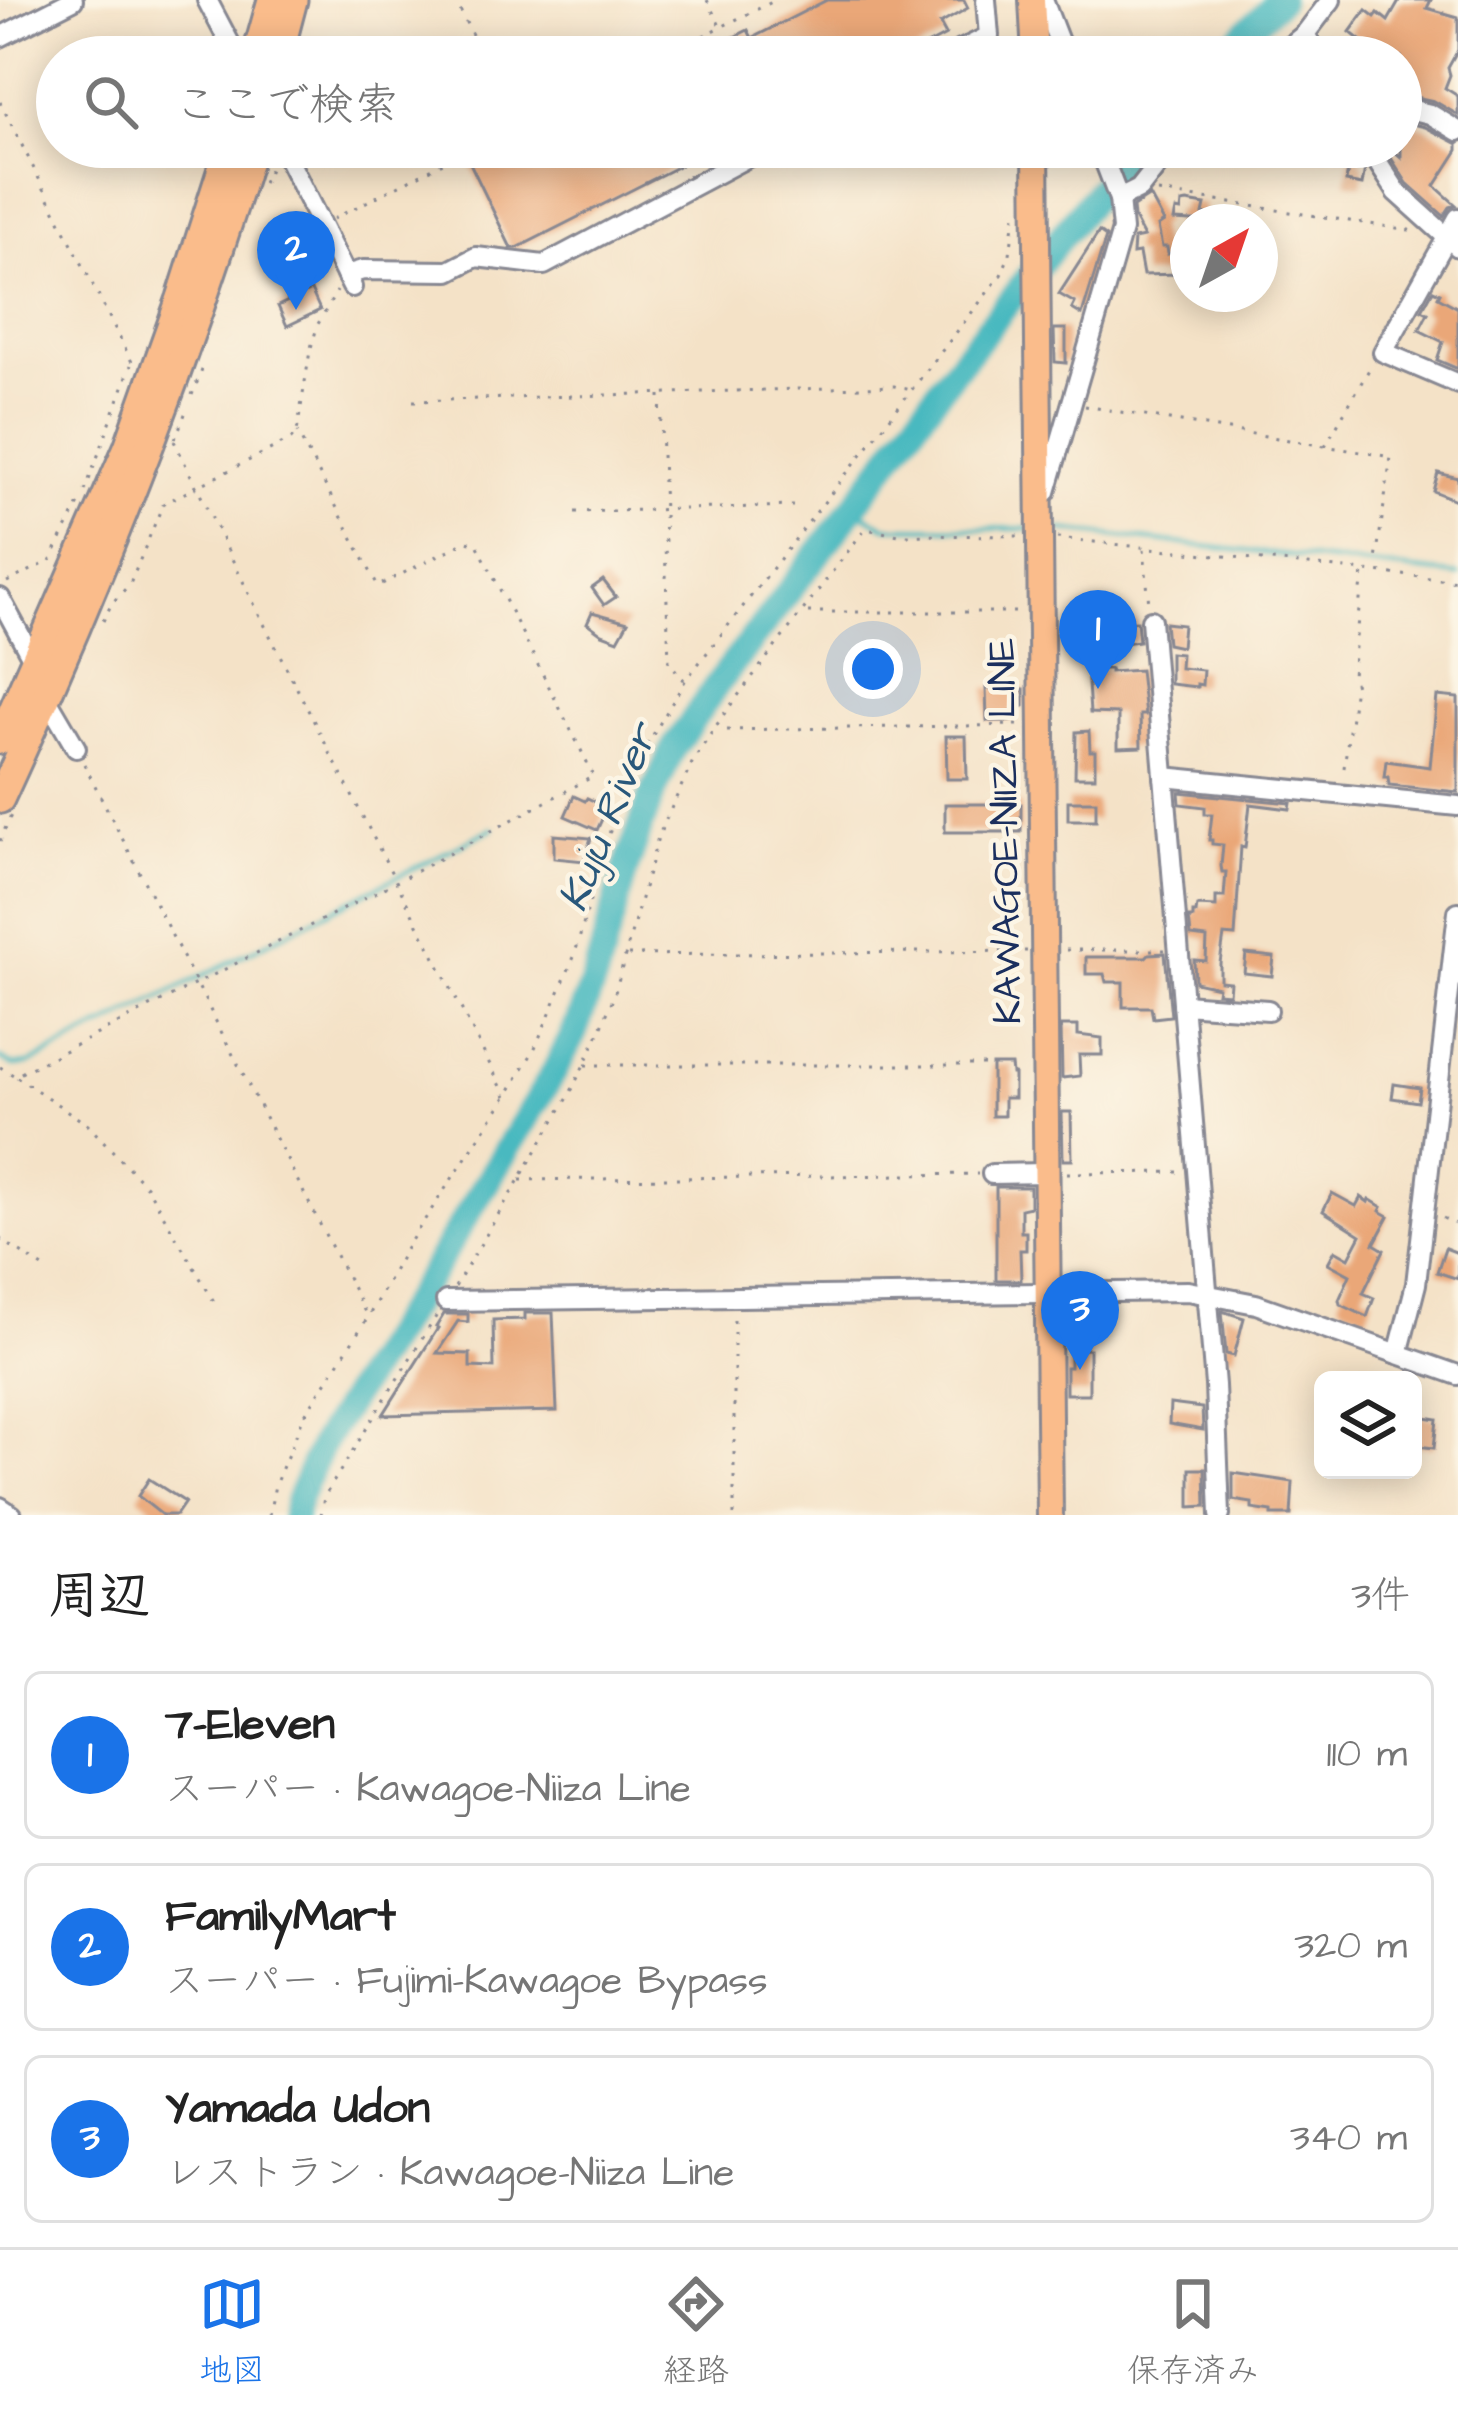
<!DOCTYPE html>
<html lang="ja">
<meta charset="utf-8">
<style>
:root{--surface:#fff;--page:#f2f2f2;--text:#222;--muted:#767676;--line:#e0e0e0;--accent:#1a73e8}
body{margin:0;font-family:"Architects Daughter","Klee One",sans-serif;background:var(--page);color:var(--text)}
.controls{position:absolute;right:36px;bottom:36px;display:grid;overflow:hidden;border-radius:18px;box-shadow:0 6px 30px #0003}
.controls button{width:108px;height:108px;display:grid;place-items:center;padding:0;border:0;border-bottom:3px solid var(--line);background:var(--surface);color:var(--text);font:60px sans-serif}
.compass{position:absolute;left:1170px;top:204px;width:108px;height:108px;border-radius:50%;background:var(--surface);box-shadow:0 6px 30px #0003;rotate:40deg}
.you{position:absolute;left:873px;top:669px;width:42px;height:42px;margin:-30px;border:9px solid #fff;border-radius:50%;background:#1a73e8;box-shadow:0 0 0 18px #1a73e833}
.badge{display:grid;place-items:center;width:78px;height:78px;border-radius:50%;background:var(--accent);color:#fff;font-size:39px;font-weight:700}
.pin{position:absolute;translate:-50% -99px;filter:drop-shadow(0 3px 6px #0008)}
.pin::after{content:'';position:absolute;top:63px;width:42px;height:36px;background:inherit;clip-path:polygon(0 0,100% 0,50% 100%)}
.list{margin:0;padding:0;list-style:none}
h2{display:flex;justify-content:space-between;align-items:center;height:156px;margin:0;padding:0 48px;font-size:51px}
h2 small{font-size:39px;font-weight:400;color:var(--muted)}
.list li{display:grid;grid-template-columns:78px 1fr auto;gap:36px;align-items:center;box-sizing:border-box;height:168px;margin:0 24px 24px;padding:0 24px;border:3px solid var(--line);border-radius:18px}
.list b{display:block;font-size:45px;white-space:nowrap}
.list p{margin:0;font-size:39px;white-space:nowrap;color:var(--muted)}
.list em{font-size:39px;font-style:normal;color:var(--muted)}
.icon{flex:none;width:66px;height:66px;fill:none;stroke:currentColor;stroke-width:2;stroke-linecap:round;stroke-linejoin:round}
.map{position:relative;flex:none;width:1458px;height:1515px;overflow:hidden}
.search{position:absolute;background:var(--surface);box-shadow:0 6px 30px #0003;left:36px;right:36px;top:36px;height:132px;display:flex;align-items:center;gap:30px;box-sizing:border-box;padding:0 42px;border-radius:66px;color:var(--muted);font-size:45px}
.sheet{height:732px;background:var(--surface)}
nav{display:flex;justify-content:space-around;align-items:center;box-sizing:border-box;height:168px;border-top:3px solid var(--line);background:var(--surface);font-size:33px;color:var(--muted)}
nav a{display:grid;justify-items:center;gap:6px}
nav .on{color:var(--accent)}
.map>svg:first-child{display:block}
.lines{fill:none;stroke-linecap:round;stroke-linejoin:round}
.stream{stroke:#49b9c0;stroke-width:4.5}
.river{stroke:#49b9c0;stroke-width:27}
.building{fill:#eaa778}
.minor-casing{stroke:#888892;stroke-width:24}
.major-casing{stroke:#888892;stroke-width:30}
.highway-casing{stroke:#888892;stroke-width:33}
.path{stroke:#888892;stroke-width:3;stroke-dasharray:3 9;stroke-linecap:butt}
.minor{stroke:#fff;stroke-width:18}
.major{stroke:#fabc8b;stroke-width:24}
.highway{stroke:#fabc8b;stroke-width:27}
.labels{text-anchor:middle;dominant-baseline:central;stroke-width:9;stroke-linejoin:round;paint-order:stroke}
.street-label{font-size:39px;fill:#1b2f5e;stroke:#fcf5e5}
.water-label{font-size:42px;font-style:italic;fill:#29587b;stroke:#fcf5e5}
</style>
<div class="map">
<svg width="1458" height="1515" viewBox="0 0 1458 1515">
<rect width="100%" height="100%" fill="#fcf5e5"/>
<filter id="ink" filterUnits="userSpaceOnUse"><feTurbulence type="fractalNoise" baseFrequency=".00833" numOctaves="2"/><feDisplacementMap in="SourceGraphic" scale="24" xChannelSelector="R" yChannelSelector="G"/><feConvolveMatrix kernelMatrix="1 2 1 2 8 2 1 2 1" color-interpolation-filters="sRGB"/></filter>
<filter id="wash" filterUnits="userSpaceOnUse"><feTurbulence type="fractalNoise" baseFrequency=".004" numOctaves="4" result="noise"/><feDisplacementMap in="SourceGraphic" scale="48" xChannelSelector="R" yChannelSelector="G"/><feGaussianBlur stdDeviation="2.7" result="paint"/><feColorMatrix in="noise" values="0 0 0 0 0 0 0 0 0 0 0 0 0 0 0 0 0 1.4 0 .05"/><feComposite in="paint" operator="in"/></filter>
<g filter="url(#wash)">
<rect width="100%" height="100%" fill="#f4e2c7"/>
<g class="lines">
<g class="stream">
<polyline points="853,508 886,527 1034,529"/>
<polyline points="1051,529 1458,575"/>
<polyline points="0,1058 14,1066 29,1064 493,828"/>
</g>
<g class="river">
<polyline points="1220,57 1279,0"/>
<polyline points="294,1515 298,1499 323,1442 432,1272 553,1074 574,1033 595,977 626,868 650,800 673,749 716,686 853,508 951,374 1133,147"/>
</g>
</g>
<g id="blocks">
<g class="building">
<polygon points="827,0 964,0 968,8 940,24 946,35 904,57 694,57 748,30 752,38"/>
<polygon points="1400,0 1431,0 1427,8 1458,17 1458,50 1448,68 1450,75 1445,88 1458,96 1458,115 1434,101 1401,94 1401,57 1354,57 1365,44 1350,32 1366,10 1375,17 1378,13 1388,21"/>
<polygon points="1401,121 1425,127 1458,144 1458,150 1435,186 1456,205 1450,207 1444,216 1407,183 1384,147 1389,147 1401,157"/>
<polygon points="495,147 668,147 679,166 517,248 511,248 469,161"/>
<polygon points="1350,156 1358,157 1365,168 1362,185 1346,182"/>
<polygon points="1150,196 1164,222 1158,226 1162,247 1167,247 1168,254 1181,250 1188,258 1188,270 1179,274 1143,275 1139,253 1133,254 1134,239 1144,237 1134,218 1133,207"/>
<polygon points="1187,202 1205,205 1203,214 1212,216 1211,222 1174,220 1176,210 1181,211 1182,203"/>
<polygon points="1099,232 1106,237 1082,315 1072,309 1075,303 1059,294"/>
<polygon points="311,290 320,310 287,326 278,306"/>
<polygon points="1433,290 1440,293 1438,297 1458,308 1458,369 1437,360 1443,342 1419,330 1428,313 1422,310"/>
<polygon points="1054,329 1066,329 1066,363 1055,362"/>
<polygon points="1438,473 1458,478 1458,501 1433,491"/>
<polygon points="603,580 616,597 604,605 592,588"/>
<polygon points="592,612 628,622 618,640 602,634 587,623"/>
<polygon points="1137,621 1139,641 1117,644 1116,622"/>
<polygon points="1165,623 1183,625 1181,647 1167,644"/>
<polygon points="1170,653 1181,654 1180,668 1203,670 1202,685 1197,684 1197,687 1170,684"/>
<polygon points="1087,669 1110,669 1110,672 1140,670 1145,715 1140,715 1141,747 1118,748 1118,714 1090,713"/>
<polygon points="986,688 1024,689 1024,706 1011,711 1011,721 987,721"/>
<polygon points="1437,696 1458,698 1458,792 1389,785 1388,777 1384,777 1386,761 1430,767"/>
<polygon points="1089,731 1090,751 1095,751 1095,777 1075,777 1076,732"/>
<polygon points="946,736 966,736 967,779 947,779"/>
<polygon points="1179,792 1291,803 1290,809 1250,804 1245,848 1241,847 1235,936 1224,935 1220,963 1220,981 1230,982 1229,994 1217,993 1218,987 1195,982 1194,960 1206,961 1207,938 1191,936 1189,918 1193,918 1193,913 1196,913 1197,906 1216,907 1216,897 1224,897 1226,872 1222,872 1221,866 1223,845 1212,844 1212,840 1209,840 1212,814 1205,814 1205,807 1180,804"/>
<polygon points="574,796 585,801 587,798 598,803 599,807 606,810 597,830 565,816"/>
<rect x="1068" y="801" width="28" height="19"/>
<rect x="945" y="804" width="76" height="28"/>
<polygon points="554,835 591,838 584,861 554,858"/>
<polygon points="1165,953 1171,1016 1153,1018 1151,1007 1123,1007 1123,982 1106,982 1104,974 1086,974 1086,957 1146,957 1149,954"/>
<polygon points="1246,954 1274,957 1272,976 1244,973"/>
<polygon points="1061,1026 1078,1026 1078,1035 1102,1038 1102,1055 1079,1055 1080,1076 1062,1078"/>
<polygon points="992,1065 1011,1065 1012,1074 1014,1074 1014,1098 1004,1098 1004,1116 992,1116"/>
<polygon points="1394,1084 1420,1088 1418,1102 1392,1098"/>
<polygon points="1062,1112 1071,1112 1072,1160 1063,1160"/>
<polygon points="996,1187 1030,1187 1030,1207 1021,1209 1021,1232 1026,1232 1026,1250 1020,1250 1021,1280 996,1280"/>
<polygon points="1332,1193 1356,1206 1361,1197 1368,1202 1369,1199 1382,1207 1380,1211 1389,1216 1374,1244 1384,1250 1363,1293 1374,1298 1367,1317 1340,1304 1339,1300 1350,1275 1328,1263 1335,1250 1349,1258 1361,1235 1323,1211"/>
<polygon points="1445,1248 1458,1253 1458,1279 1437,1272"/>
<polygon points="1222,1311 1244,1318 1234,1356 1226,1354"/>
<polygon points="525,1313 553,1313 557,1411 383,1415 438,1328 436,1327 444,1314 468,1314 468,1322 458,1321 437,1353 470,1354 470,1367 494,1368 493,1320 525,1319"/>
<polygon points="1089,1349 1089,1394 1066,1394 1066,1367 1070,1367 1070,1350"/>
<polygon points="1170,1404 1202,1408 1203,1430 1169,1424"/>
<polygon points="1419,1416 1437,1419 1434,1448 1417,1446"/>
<polygon points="1190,1469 1205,1469 1206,1506 1190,1507"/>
<polygon points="1233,1473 1293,1482 1291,1515 1272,1515 1272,1512 1252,1509 1252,1503 1233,1500"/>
<polygon points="149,1479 185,1502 176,1515 162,1515 138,1496"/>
</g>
</g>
</g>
<g filter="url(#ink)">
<use href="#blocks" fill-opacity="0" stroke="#888892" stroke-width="3"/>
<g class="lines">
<defs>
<g id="minor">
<polyline points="207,0 237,57"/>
<polyline points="1043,0 1065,57"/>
<polyline points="1305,34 1318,57"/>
<polyline points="0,37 73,0"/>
<polyline points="947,57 989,36 986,0"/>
<polyline points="1277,57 1305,34 1331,0"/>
<polyline points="1401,107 1430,114 1458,131"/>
<polyline points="282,147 352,287"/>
<polyline points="1368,147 1397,192 1458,247"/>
<polyline points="1119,199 1139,189 1172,147"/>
<polyline points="1458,218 1383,352 1458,384"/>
<polyline points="346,275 363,270 449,271 476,257 544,265 767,147"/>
<polyline points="1046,492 1122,230 1119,199 1099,147"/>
<polyline points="0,598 35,663 46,697 76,748"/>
<polyline points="1151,620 1215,1385 1220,1515"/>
<polyline points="1164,777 1458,806"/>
<polyline points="1183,1004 1268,1010"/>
<polyline points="992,1174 1046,1173"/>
<polyline points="446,1301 1188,1291 1256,1304 1458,1375"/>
<polyline points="1398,1354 1416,1284 1458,912"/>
<polyline points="0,1507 12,1515"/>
</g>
<g id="major">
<polyline points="1032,0 1035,57"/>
<polyline points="1036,147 1050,1515"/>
</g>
<g id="highway">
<polyline points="256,57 272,0"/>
<polyline points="278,57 293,0"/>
<polyline points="0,740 128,447 181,298 229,147"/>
<path d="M0 799C98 587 184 370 252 147"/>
</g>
</defs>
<use href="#minor" class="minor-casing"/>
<use href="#major" class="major-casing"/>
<use href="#highway" class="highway-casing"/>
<g class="path">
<polyline points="455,0 483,57"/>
<polyline points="707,0 720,26"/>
<polyline points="660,57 776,0"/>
<polyline points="0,102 133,364"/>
<polyline points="263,183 272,165"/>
<polyline points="1158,192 1416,231"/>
<polyline points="333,219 474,147"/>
<polyline points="192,395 204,365"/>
<polyline points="660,395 669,662 684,680"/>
<polyline points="413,401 894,386 911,390"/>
<polyline points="1085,406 1391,457 1376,560"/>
<polyline points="175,439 187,409"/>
<polyline points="174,441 264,624 506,1096"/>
<polyline points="1325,446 1371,366"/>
<polyline points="85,491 131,365"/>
<polyline points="575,512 793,506"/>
<polyline points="1057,538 1458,581"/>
<polyline points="1144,549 1149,605"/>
<polyline points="7,582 50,561 81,500"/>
<polyline points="808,612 1020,612"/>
<polyline points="103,621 112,603 130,584 163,504 291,439 297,432 310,351 318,324 337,291"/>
<polyline points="727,730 1020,725"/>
<polyline points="84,764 367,1316"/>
<polyline points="1344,768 1355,686 1352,675 1363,572"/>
<polyline points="0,841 11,815"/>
<polyline points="1066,950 1165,950"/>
<polyline points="628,955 1027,951"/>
<polyline points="585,1065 987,1065"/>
<polyline points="0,1067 15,1076 396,882 594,776 477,544 467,541 378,586 297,432"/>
<polyline points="17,1077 88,1125 147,1187 216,1305"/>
<polyline points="1067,1173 1183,1172"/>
<polyline points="520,1180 978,1174"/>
<polyline points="1443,1218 1458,1225"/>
<polyline points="0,1239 46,1269"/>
<polyline points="455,1287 569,1096 600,1031 614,996 658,837 693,761 724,714 865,529 899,535 1023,536"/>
<polyline points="269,1515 275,1485 304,1416 368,1317 406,1248 506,1097 534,1050 574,957 612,824 635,765 685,681 1001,275 1010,254 1016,208"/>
<polyline points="321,1515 324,1497 437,1315"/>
<polyline points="734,1515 734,1313"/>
</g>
<use href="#minor" class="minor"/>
<use href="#major" class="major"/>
<use href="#highway" class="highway"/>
</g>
</g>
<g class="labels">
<g class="street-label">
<text transform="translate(1006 831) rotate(-91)">KAWAGOE-NIIZA LINE</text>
</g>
<g class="water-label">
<text transform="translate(609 818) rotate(-68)">Kuju River</text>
</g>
</g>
</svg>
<div class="controls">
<button><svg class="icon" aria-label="layers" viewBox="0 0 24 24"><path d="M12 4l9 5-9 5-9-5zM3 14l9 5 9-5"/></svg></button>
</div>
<svg class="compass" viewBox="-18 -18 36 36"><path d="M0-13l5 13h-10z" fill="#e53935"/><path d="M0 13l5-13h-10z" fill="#767676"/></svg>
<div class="you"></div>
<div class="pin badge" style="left:1098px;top:689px">1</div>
<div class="pin badge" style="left:296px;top:310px">2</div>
<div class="pin badge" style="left:1080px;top:1370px">3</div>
<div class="search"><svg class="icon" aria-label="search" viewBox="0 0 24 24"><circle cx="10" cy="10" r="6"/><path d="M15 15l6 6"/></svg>ここで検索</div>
</div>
<section class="sheet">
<h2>周辺<small>3件</small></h2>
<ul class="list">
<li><span class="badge">1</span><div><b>7-Eleven</b><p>スーパー · Kawagoe-Niiza Line</p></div><em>110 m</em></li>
<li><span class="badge">2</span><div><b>FamilyMart</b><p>スーパー · Fujimi-Kawagoe Bypass</p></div><em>320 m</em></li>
<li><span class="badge">3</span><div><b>Yamada Udon</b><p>レストラン · Kawagoe-Niiza Line</p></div><em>340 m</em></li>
</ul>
</section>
<nav>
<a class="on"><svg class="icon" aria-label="map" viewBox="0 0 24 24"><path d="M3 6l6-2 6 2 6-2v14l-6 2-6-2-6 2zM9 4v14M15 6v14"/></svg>地図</a>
<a><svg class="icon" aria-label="directions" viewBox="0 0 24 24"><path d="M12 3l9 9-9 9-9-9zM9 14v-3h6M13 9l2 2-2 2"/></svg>経路</a>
<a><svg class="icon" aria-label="saved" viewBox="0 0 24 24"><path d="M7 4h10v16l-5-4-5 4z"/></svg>保存済み</a>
</nav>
